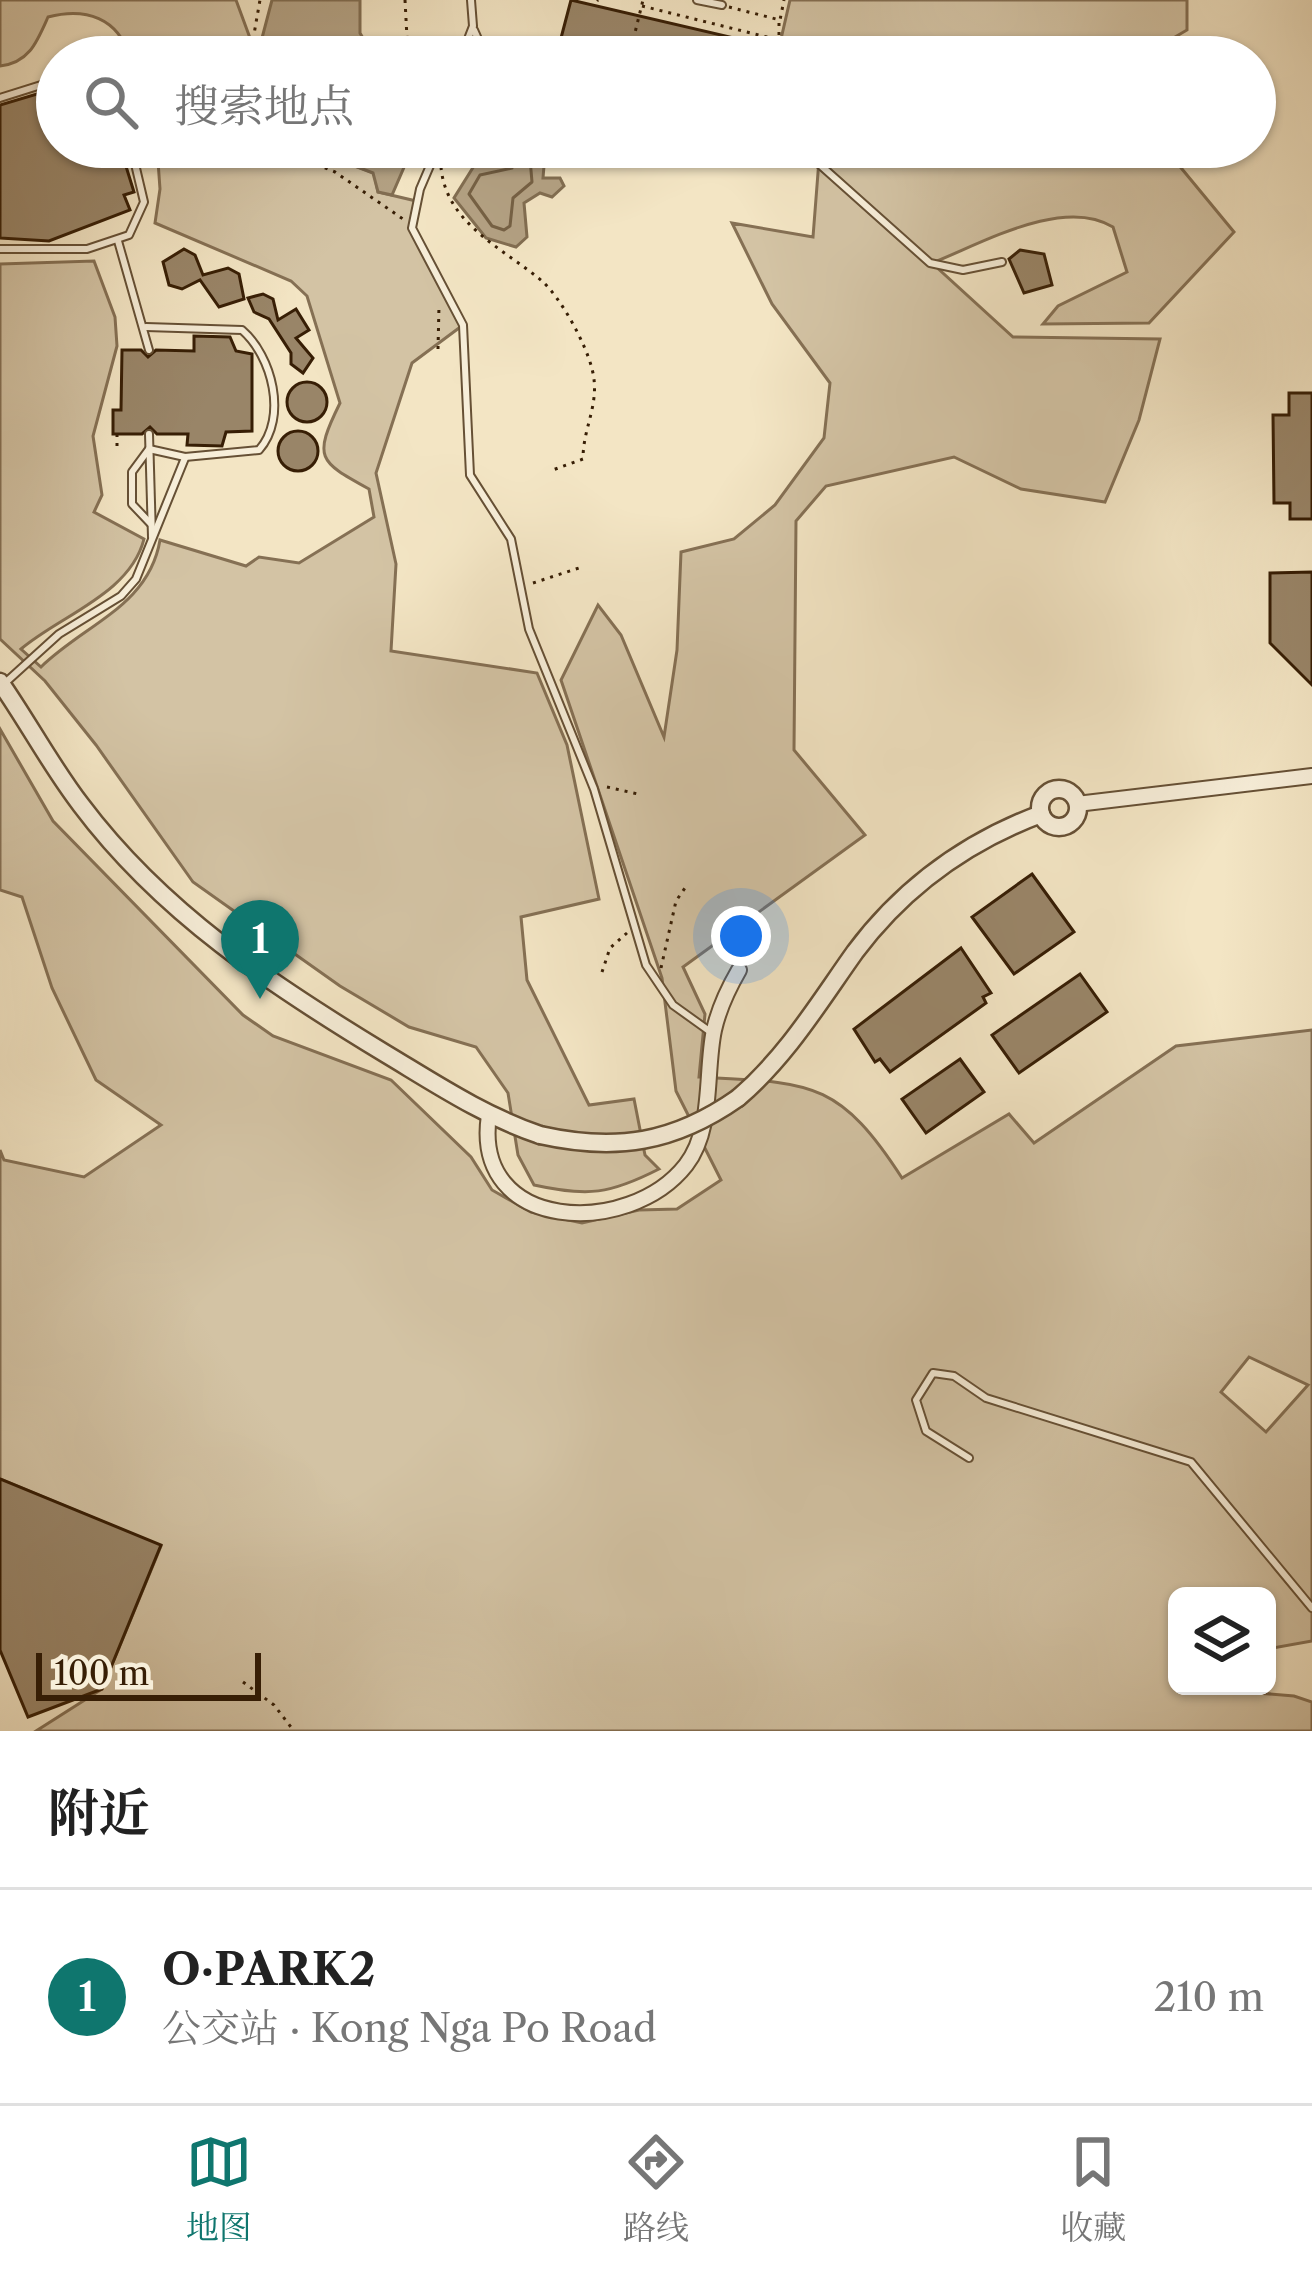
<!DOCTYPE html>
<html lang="zh">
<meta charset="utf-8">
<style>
:root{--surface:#fff;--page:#f6f6f6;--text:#222;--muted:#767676;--line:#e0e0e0;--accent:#0f766e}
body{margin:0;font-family:"Libre Caslon Text","Noto Serif SC",serif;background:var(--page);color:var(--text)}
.controls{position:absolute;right:36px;bottom:36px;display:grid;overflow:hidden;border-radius:18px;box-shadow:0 3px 9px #0004}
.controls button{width:108px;height:108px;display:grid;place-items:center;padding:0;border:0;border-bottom:3px solid var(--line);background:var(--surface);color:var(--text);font:60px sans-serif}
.scale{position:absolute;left:36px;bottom:30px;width:225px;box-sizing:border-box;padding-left:12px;border:6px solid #371e05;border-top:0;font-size:33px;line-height:42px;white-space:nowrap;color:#371e05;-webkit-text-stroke:9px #f7eed9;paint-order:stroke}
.you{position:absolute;left:741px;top:936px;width:42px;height:42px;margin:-30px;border:9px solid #fff;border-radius:50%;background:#1a73e8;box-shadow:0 0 0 18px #1a73e833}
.badge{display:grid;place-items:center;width:78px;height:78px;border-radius:50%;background:var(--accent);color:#fff;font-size:39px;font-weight:700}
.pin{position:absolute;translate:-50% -99px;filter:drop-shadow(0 3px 6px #0008)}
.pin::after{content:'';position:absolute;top:63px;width:42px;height:36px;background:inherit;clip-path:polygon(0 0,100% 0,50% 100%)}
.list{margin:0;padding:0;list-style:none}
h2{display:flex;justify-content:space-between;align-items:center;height:156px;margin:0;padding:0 48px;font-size:51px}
h2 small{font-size:39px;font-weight:400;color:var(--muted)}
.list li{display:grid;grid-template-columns:78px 1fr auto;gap:36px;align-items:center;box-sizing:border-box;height:216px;padding:0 48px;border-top:3px solid var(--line)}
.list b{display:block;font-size:45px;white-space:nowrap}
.list p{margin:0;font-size:39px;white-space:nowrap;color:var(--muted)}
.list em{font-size:39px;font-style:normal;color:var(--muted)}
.icon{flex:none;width:66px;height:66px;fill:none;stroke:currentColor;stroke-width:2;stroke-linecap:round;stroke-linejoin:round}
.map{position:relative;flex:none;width:1312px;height:1731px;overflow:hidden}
.search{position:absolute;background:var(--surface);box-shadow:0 3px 9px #0004;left:36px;right:36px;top:36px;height:132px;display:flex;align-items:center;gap:30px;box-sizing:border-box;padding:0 42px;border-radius:66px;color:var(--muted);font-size:45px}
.sheet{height:372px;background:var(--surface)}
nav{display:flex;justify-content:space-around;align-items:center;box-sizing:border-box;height:168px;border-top:3px solid var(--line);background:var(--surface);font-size:33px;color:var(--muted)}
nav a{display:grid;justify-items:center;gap:6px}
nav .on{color:var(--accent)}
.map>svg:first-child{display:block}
.green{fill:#d3c3a4;stroke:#857054;stroke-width:3;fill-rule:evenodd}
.water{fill:#b3a183;stroke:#816d51;stroke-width:3}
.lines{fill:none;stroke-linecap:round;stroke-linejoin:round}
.shore{stroke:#756044;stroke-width:3}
.building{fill:#998568;stroke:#371e05;stroke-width:3}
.service-casing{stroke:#665035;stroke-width:10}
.minor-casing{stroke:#665035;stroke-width:18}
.tertiary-casing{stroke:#665035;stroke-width:21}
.path{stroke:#371e05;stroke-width:3;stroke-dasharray:3 6;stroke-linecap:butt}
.service{stroke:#f7eed9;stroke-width:6}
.minor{stroke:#f7eed9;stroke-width:14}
.tertiary{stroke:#f7eed9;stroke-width:16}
.tertiary-bridge-casing{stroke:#665035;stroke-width:21;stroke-linecap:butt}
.tertiary-bridge{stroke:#f7eed9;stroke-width:16}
</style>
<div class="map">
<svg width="1312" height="1731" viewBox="0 0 1312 1731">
<rect width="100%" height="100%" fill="#f3e5c4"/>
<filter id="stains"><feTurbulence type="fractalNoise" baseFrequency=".00167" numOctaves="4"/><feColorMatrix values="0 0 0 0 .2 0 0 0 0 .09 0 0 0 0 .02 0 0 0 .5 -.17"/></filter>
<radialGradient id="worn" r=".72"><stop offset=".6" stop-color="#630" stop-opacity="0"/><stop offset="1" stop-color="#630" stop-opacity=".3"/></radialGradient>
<g class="green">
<path d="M0 0H236L257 57H130C118 18 86 7 48 17 37 42 29 63 0 66Z"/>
<polygon points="790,0 1187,0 1187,30 1141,57 782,57 786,41 781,39"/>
<path d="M157 147H305L374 173 378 192 416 201 412 228 463 325 412 363 376 473 396 564 391 651 537 673 567 745 599 899 521 917 527 980 589 1105 634 1099 645 1155 659 1169C610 1194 588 1197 534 1185L518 1155 508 1093 476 1047 409 1027 340 986 193 882 96 745 45 681 0 639V264L94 261 115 317 117 346 93 436 102 495 94 512 144 539C130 594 61 615 21 649L41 667C85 624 149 606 160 540L246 566 259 557 299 563 374 517 369 489C318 461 313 458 340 403L307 296 291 281 155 223 160 189Z"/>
<path d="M820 147H1071L1177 163 1234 232 1149 323 1043 324 1058 306 1127 272 1113 227C1063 196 981 244 932 263L1013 337 1160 339 1139 420 1105 502 1021 489 954 457 826 486 796 521 794 750 865 835 683 967 705 1014 699 1077C810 1083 838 1079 902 1178L1009 1114 1034 1143 1176 1046 1312 1030V1641L1267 1649V1596H1177V1686L1294 1696 1312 1702V1731H36L102 1689 161 1546 0 1479V1150L4 1160 84 1177 161 1125 96 1080 52 988 22 897 0 890V729L53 821 243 1015 273 1036 391 1080 471 1157 492 1190 531 1212 582 1223 639 1210 677 1209 721 1180 676 1091 662 978 561 680 598 605 621 635 664 737 677 650 681 552 734 539 775 505 824 438 830 383 772 304 732 223 813 237ZM1249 1357 1308 1385 1266 1432 1221 1392Z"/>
</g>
<g class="water">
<polygon points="272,0 360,0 360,33 374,57 257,57"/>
<polygon points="305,147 402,147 408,158 392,195 378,192 373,173"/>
<polygon points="501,147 533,147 545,154 543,178 560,178 564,186 552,197 540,193 524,203 527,237 516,247 486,238 454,198 479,158 492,165 505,160"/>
</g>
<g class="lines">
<polyline class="shore" points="514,147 512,168 480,175 469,194 492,226 504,230 510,226 513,198 532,182 529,147"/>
</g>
<g class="building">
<polygon points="571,0 794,52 794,57 556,57"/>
<polygon points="57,88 57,147 120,147 134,192 124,195 130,210 49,241 0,238 0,105"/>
<polygon points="184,249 195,255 203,275 228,268 239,274 244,299 219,307 200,280 182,289 169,285 163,262"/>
<polygon points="1020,250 1044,254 1052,285 1024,293 1009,259"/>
<polygon points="263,294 273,299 278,320 296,309 309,330 296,338 313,358 303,373 291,364 291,353 269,319 254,312 248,298"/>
<polygon points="194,336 230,337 236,351 252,354 252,431 226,432 222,446 187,445 188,434 157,434 150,427 142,434 113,434 113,410 121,410 122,350 141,350 148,357 156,350 194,351"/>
<circle cx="307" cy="402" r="20"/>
<polygon points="1289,393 1312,393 1312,519 1290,519 1290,503 1274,503 1273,415 1289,415"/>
<circle cx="298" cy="451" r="20"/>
<polygon points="1312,572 1312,685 1270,643 1270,573"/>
<polygon points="1032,874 1074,932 1014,974 972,917"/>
<polygon points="961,948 991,993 983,997 986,1003 890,1072 880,1059 875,1062 854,1029"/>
<polygon points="1080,974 1107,1012 1019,1073 992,1035"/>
<polygon points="960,1059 984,1092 926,1133 902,1099"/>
<polygon points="0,1479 161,1545 102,1689 28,1717 0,1650"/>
</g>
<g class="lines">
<defs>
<g id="service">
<polyline points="697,0 722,5"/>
<polyline points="474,30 486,57"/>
<polyline points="461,57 473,26 471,0"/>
<polyline points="0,98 57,80"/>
<polyline points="438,147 420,189 412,228 463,325 470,475 511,539 529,629 594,789 646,965 673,1005 712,1033"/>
<polyline points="800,147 930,263 963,270 1002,262"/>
<polyline points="118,241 149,350"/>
<polyline points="0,249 87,249 129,235 144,202 131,147"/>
<path d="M146 327 242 330C272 356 288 417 259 450L185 457 149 449 132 472V504L151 524"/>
<polyline points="149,434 152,537"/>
<polyline points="5,683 59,634 121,596 136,579 185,458"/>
<polyline points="969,1458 926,1431 916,1400 933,1373 954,1376 986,1398 1191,1462 1312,1608"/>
</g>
<g id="minor">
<polyline points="1077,804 1312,776"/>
<path d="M489 1115C471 1233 629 1238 686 1165 714 1129 705 1072 714 1030 719 1008 728 989 739 970"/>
</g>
<g id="tertiary">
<path d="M0 682C28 722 51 766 81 805 162 913 272 985 386 1054 436 1084 484 1116 540 1135"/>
<circle cx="1059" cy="808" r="19"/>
<path d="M738 1098C787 1056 818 1004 855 952 903 888 966 842 1041 814"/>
</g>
</defs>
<use href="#service" class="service-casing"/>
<use href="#minor" class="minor-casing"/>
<use href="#tertiary" class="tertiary-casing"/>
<g class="path">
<polyline points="405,0 408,57"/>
<polyline points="597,1 598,0"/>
<polyline points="642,6 775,39"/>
<polyline points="729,7 780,20 784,0"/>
<polyline points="779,23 779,57"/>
<polyline points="250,57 260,0"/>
<polyline points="629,57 643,0"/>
<polyline points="275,147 335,172 403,219"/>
<path d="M441 167C446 224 503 248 542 281 561 298 586 344 592 369 601 403 583 426 583 459L550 471"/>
<polyline points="438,349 439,306"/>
<polyline points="117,434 117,449"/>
<polyline points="533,583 582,567"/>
<polyline points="607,787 638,794"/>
<polyline points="661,968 676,901 687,885"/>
<polyline points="602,972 610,948 627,933"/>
<polyline points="243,1682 274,1705 294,1731"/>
</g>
<use href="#service" class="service"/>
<use href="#minor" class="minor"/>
<use href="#tertiary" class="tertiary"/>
<defs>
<path id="tertiary-bridge" d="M540 1135C616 1152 674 1143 738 1098"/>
</defs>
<use href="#tertiary-bridge" class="tertiary-bridge-casing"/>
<use href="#tertiary-bridge" class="tertiary-bridge"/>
</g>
<rect width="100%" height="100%" filter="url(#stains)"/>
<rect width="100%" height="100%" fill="url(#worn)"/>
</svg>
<div class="controls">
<button><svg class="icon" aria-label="layers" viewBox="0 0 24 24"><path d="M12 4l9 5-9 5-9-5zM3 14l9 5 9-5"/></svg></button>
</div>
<div class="scale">100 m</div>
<div class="you"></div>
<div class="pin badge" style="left:260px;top:999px">1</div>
<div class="search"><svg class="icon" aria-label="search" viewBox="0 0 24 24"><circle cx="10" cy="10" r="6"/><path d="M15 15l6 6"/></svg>搜索地点</div>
</div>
<section class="sheet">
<h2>附近<small></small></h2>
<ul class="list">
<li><span class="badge">1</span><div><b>O·PARK2</b><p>公交站 · Kong Nga Po Road</p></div><em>210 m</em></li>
</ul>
</section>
<nav>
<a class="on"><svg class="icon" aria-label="map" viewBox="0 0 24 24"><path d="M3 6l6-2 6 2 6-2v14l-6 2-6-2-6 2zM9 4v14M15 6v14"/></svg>地图</a>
<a><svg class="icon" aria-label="directions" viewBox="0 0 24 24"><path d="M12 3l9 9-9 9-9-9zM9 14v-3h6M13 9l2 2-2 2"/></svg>路线</a>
<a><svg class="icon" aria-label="saved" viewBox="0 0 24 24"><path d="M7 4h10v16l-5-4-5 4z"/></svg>收藏</a>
</nav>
